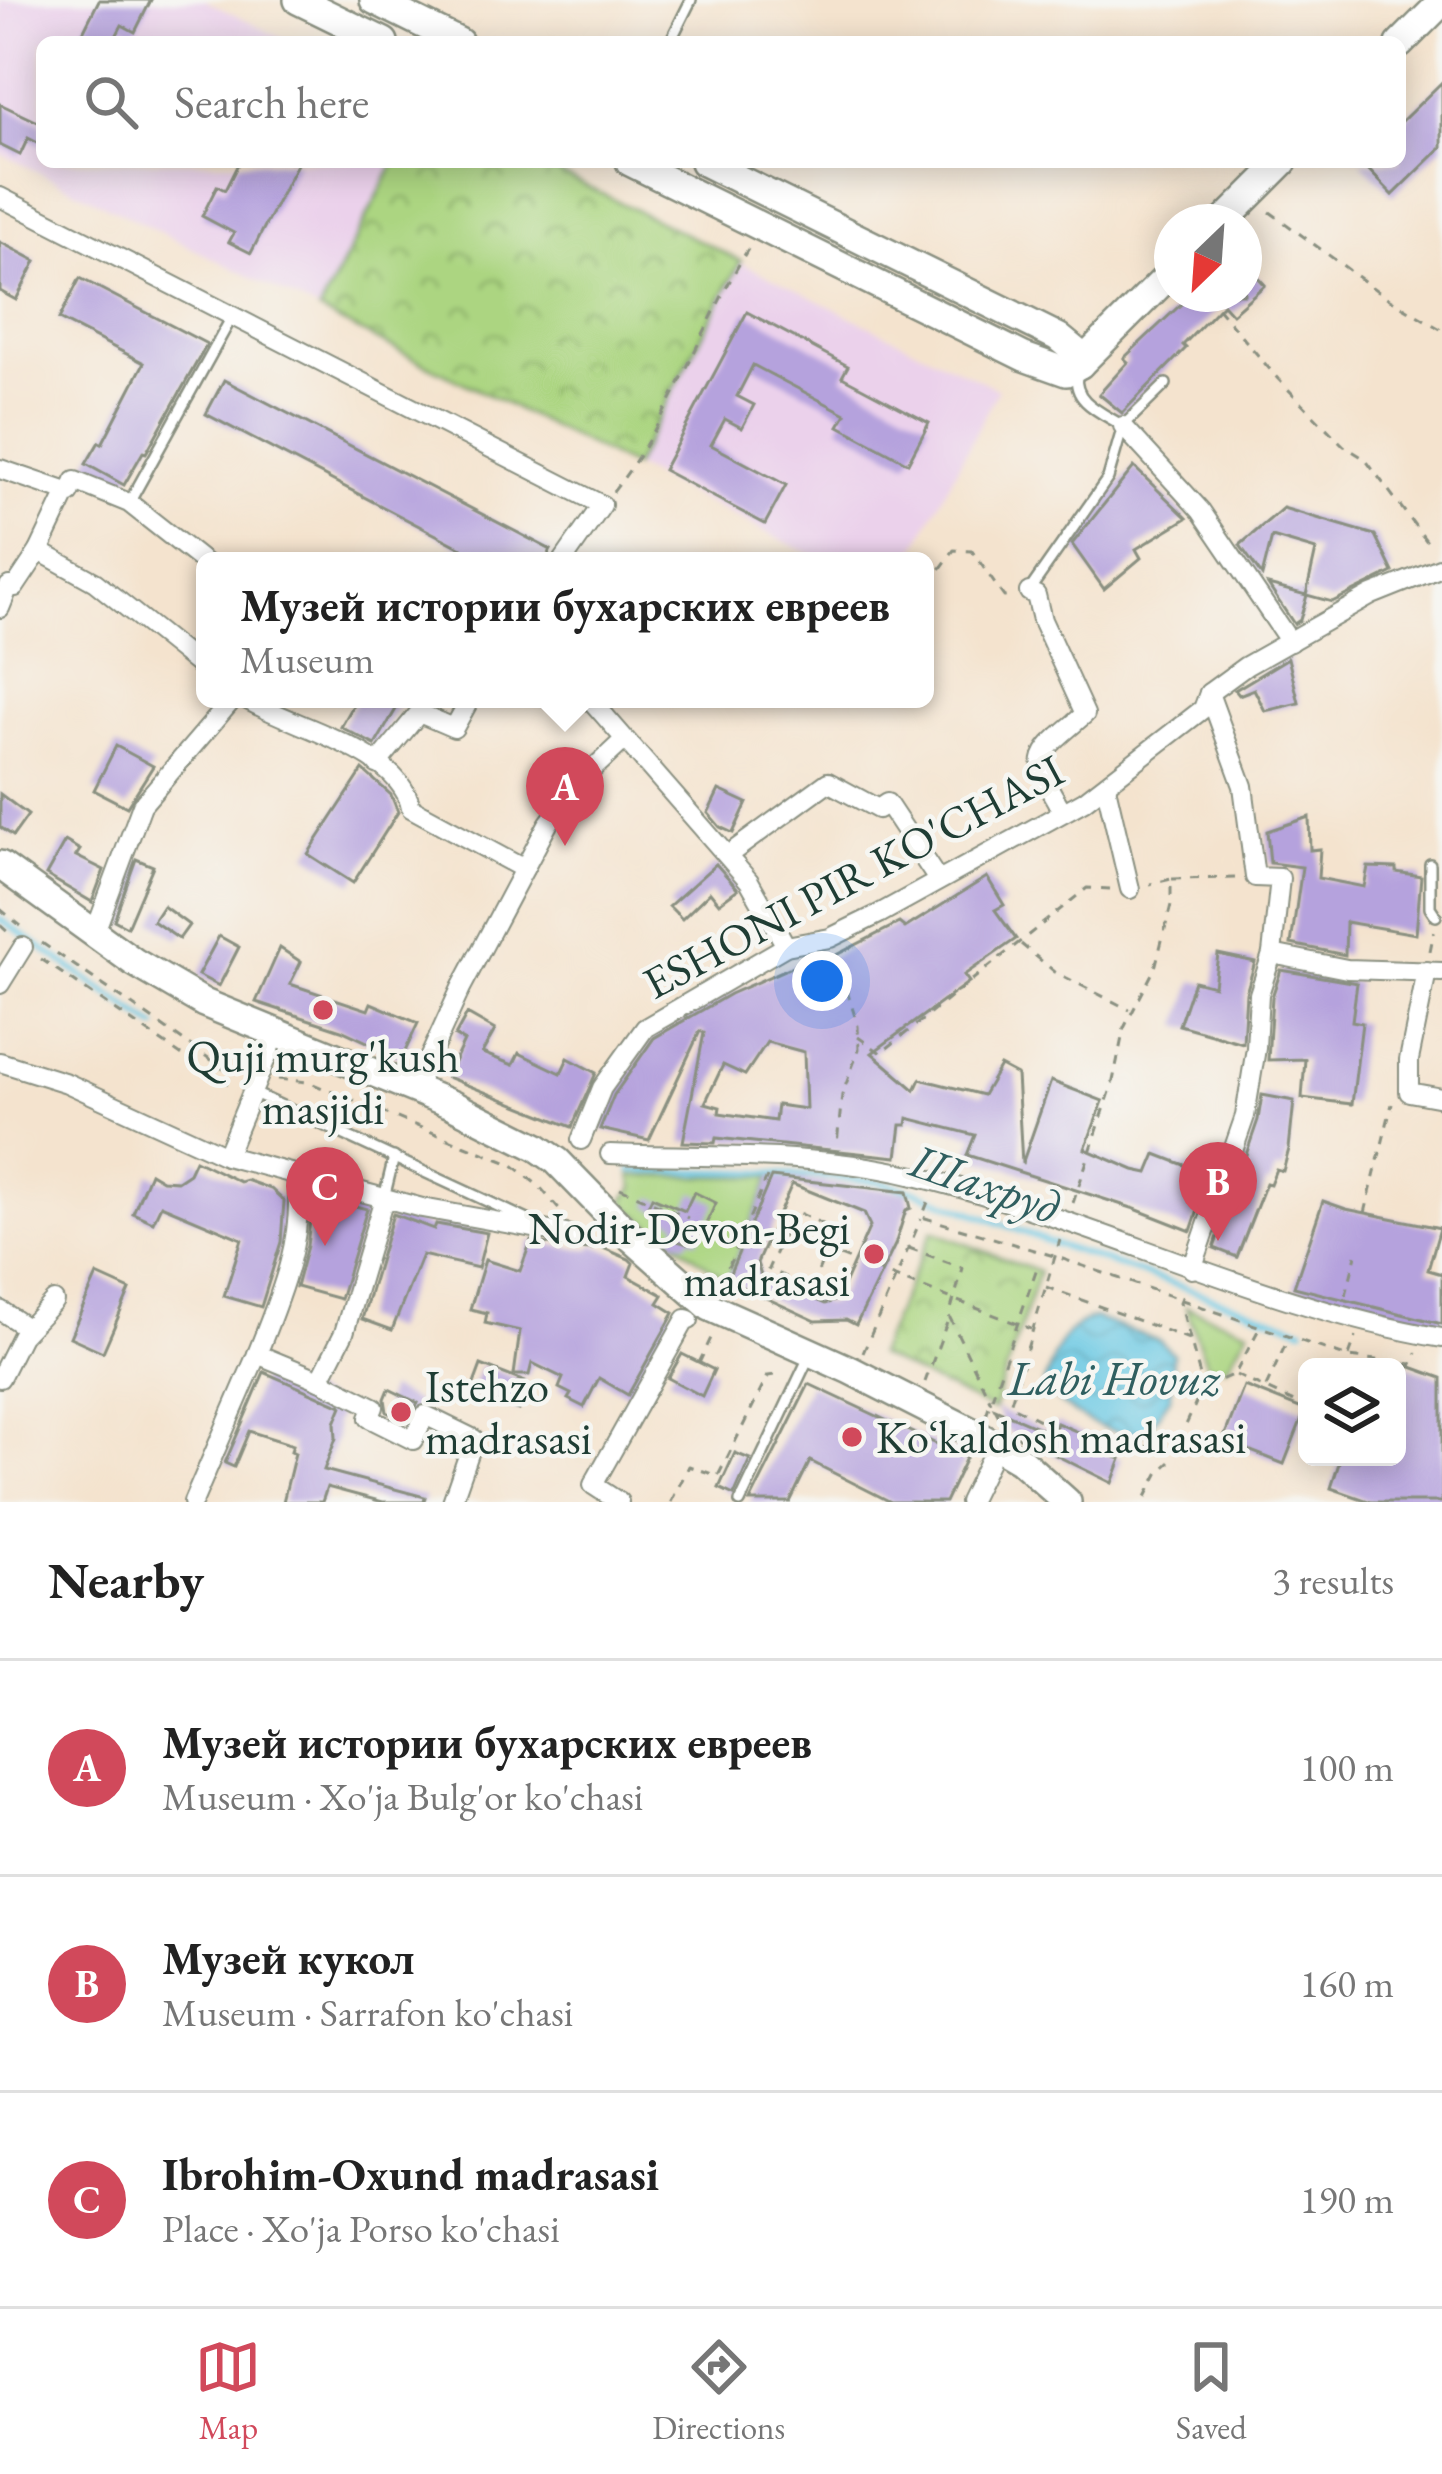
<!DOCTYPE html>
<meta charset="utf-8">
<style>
:root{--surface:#fff;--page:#f2f2f2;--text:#222;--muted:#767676;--line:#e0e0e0;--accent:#d1495b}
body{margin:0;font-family:"EB Garamond",serif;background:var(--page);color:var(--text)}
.controls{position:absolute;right:36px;bottom:36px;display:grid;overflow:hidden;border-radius:18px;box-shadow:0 6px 30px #0003}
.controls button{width:108px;height:108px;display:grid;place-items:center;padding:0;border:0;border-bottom:3px solid var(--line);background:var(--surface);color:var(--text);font:60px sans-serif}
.compass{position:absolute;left:1154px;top:204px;width:108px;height:108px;border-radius:50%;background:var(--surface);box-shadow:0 6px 30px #0003;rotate:205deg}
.you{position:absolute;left:822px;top:981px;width:42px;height:42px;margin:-30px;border:9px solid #fff;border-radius:50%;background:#1a73e8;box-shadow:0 0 0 18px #1a73e833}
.badge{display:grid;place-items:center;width:78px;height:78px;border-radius:50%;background:var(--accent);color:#fff;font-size:39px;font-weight:700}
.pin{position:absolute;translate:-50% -99px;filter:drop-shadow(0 3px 6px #0008)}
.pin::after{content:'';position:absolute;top:63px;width:42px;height:36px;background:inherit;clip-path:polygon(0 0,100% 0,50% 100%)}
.popup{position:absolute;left:196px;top:552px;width:738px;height:156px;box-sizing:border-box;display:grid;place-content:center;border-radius:18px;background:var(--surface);filter:drop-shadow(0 3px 9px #0005);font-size:39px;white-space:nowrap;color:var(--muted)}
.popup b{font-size:45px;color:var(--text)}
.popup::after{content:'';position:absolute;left:50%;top:100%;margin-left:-24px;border:24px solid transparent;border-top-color:var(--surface)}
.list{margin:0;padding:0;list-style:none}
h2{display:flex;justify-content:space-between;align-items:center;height:156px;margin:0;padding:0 48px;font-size:51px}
h2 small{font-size:39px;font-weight:400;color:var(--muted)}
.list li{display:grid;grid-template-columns:78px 1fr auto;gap:36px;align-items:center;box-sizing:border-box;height:216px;padding:0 48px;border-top:3px solid var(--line)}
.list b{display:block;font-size:45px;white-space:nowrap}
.list p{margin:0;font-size:39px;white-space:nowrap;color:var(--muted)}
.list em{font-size:39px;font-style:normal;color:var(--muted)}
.icon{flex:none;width:66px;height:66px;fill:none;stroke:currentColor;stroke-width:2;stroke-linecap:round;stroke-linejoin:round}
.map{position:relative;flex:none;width:1442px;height:1502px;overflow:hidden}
.search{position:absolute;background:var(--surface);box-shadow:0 6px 30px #0003;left:36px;right:36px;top:36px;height:132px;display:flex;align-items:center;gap:30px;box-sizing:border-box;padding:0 42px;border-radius:18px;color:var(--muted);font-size:45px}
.sheet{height:804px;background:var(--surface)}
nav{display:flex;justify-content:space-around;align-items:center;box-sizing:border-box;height:168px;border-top:3px solid var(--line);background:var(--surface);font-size:33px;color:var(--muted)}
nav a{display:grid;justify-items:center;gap:6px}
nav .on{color:var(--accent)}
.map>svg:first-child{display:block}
.built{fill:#ebd1eb}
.grass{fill:#acd581;stroke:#66895a;stroke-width:3}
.park{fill:url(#park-crowns);stroke:#66895a;stroke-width:3}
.water{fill:url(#water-waves);stroke:#42828b;stroke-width:3}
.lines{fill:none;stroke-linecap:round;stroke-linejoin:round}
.stream{stroke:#64c6e2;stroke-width:6}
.building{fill:#b5a2dd;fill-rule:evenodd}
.lane-casing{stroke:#8a9081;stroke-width:14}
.street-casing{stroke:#8a9081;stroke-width:22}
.secondary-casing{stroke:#8a9081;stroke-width:32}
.path{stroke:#8a9081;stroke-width:3;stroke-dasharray:9 9;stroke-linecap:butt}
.lane{stroke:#fff;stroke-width:9}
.street{stroke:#fff;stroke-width:18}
.secondary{stroke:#fff;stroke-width:27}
.poi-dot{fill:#d1495b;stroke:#f6f6f2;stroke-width:4.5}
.labels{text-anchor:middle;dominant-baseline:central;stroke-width:9;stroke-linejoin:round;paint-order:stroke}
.street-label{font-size:45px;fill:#1f3d34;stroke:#f6f6f2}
.poi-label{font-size:45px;fill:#1f3d34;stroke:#f6f6f2;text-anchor:start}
.water-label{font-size:48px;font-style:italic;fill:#305f60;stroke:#f6f6f2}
</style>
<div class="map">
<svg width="1442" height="1502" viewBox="0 0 1442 1502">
<defs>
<pattern id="park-crowns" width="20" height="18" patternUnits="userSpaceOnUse" patternTransform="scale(3)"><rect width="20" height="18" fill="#acd581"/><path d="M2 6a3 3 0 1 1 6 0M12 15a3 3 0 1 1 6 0" fill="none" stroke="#8bae6a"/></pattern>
<pattern id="water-waves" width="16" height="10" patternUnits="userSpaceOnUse" patternTransform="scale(3)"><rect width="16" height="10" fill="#64c6e2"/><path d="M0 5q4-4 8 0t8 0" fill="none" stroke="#52a2b8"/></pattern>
</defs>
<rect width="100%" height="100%" fill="#f6f6f2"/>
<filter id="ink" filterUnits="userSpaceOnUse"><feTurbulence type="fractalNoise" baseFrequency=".00833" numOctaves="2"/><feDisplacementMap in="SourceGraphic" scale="24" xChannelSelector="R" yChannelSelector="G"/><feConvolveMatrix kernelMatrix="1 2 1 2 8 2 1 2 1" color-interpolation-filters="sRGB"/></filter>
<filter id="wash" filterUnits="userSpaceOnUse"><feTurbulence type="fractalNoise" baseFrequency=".004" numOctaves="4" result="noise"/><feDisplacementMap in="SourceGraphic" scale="48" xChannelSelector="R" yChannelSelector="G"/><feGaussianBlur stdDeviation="2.7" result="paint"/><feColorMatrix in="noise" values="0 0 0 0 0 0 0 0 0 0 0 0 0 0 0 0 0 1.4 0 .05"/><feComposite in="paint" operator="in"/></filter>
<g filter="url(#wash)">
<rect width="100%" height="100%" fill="#f4e3ce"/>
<polygon class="built" points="0,0 204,0 289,42 42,42 42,162 536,162 998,389 909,561 824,561 0,153"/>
<g class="grass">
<polygon points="631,1176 771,1177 727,1280 629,1208 624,1200 634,1188"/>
<polygon points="1186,1307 1249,1330 1227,1366 1207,1365"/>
</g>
<g class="park">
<polygon points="395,162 536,162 741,261 633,467 319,311"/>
<polygon points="932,1231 1039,1272 993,1410 877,1355"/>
</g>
<path class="water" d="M1094 1318 1160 1341 1173 1354 1171 1396 1146 1432C1109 1439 1065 1413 1043 1385 1056 1355 1059 1328 1094 1318Z"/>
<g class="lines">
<g class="stream">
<polyline points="0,919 156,1027"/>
<polyline points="632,1171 753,1172 876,1181 913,1190 1049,1242 1303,1328"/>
</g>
</g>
<g id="blocks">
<g class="building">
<polygon points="99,0 151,0 135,32 122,25 113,42 78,42"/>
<polygon points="1442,82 1442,147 1393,195 1361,162 1400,162 1400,123"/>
<polygon points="0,104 42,124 42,145 28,138 20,155 0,145"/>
<polygon points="239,162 298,162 251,253 229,242 234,233 202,216 217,186 225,190"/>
<polygon points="0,242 36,261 16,300 0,291"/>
<polygon points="1244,262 1265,285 1232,314 1223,304 1183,345 1186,348 1122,413 1099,394 1128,362 1124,358 1192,294 1244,294"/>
<polygon points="80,278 207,344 146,453 143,452 124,485 86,464 99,442 102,444 144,363 59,319"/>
<polygon points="747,312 848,366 842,377 929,423 908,463 839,426 846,414 753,365 737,396 754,405 742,428 725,419 711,445 786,485 765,524 663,470"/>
<polygon points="224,380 551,550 545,561 486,561 206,414"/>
<polygon points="1134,467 1187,518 1136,549 1141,558 1104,589 1072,544"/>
<polygon points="1283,508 1375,535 1393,572 1332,602 1307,595 1300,620 1294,624 1268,585 1306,595 1316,550 1272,537 1262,576 1240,545"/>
<polygon points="1288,658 1299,703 1265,711 1254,689 1239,695 1235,690"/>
<polygon points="357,699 402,699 375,745 341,727"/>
<polygon points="116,746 153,766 127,807 94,790"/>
<polygon points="363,770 391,795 398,812 353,883 308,854"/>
<polygon points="719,790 747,803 733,833 720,827 708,813"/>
<polygon points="0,794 28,815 13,836 0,827"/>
<polygon points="1309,817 1310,850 1320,849 1318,878 1364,887 1368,867 1396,868 1396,872 1421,876 1416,934 1346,922 1345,955 1291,944 1302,867 1270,863 1267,831"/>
<polygon points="65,841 80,850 76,856 104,870 92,902 46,875"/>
<polygon points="136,859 153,866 127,927 114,920"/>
<polygon points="716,864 738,889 719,903 710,892 682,919 669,906"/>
<path d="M987 877 1004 905 995 910 1016 939 964 975 969 982 872 1053 915 1090 920 1079 983 1095 1000 1066 1017 1075 1022 1164 1051 1081 1103 1101 1085 1149 1134 1170 1148 1173 1156 1154 1210 1175 1191 1231 1135 1209 967 1155 975 1135 908 1118 907 1125H901L897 1157 716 1138 715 1143 683 1142 704 1033 700 1031 649 1140 600 1129 614 1095 654 1038 730 994 823 953 828 959 899 923 905 928ZM767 1042 804 1052 806 1109 777 1105 775 1121 719 1113 720 1107 705 1103 723 1065 745 1075Z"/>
<polygon points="163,906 189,925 179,939 153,921"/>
<polygon points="219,936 239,947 219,986 198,975"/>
<polygon points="280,948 301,962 290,984 368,1010 371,1003 418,1023 402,1058 341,1030 256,1002"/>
<polygon points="1218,954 1255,962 1246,993 1243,1043 1179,1025 1194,981 1214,986"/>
<polygon points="1281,970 1357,983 1352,1021 1362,1023 1352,1104 1302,1098 1305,1059 1268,1060 1272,997"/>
<polygon points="467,1014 495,1030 482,1053 513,1065 519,1053 561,1073 568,1058 596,1073 572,1127 447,1077 464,1041 455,1036"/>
<polygon points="1262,1095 1294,1101 1289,1149 1283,1171 1276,1169 1270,1184 1266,1183 1237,1257 1214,1248 1258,1120"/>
<polygon points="195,1160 240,1182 246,1180 271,1189 284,1201 281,1242 261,1307 224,1296 242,1239 161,1205 153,1222 133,1213 150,1173 162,1180 177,1181 189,1173"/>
<path d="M771 1177 907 1192 911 1208 906 1210 895 1245 856 1325 846 1320 816 1321 727 1280ZM792 1184 864 1213 870 1226 837 1300 825 1304 761 1276 757 1263Z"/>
<polygon points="694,1192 716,1203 698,1241 690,1238 687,1244 671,1239 677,1223 648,1206 652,1197 685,1211"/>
<polygon points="313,1195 367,1209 340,1299 296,1287 307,1246"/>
<polygon points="1323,1201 1346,1209 1440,1228 1428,1270 1442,1274 1442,1324 1294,1287"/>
<polygon points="393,1214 434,1229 436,1224 487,1233 478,1268 422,1255 392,1330 362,1319"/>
<polygon points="531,1241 570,1248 592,1249 594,1244 629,1259 633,1263 628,1276 663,1295 658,1303 674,1313 628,1395 599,1378 584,1407 568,1399 571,1394 559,1388 563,1378 532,1363 529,1375 514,1375 520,1331 485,1323 487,1313 470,1309 485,1260 520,1271"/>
<polygon points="97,1275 130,1290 103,1352 70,1337"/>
<polygon points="682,1354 714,1370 702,1396 668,1378"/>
<polygon points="1403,1364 1442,1378 1442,1502 1371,1502 1331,1488 1341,1457 1397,1457 1397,1381"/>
<polygon points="481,1365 525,1382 518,1410 471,1392"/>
<polygon points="264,1372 342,1406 335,1423 336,1438 324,1470 425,1497 424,1502 383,1502 327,1487 322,1502 283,1502 295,1453 291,1451 293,1445 249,1431 234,1467 225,1463"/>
<polygon points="809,1384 966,1458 945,1502 891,1502 810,1461 790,1502 750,1502"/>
<polygon points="1244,1386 1305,1410 1284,1464 1223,1440"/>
<polygon points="389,1389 418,1403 407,1422 387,1412 385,1399"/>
<polygon points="995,1409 1053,1434 1057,1423 1107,1444 1104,1453 1121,1459 1112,1483 1007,1431"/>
<polygon points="735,1453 750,1459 734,1495 719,1488"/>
</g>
</g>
</g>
<g filter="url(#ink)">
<use href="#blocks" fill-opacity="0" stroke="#8a9081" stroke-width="3"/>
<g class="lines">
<defs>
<g id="lane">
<polyline points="670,42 691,0"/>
<path d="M1077 375C1072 402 1103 413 1123 426"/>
<polyline points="129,503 233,315"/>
<polyline points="1029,591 1108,478 1123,426 1166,384"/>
<polyline points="1430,864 1430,907 1436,916"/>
<polyline points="252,1092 530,1221"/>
<polyline points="384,1198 394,1157"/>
<polyline points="740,1502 809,1357"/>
</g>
<g id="street">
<polyline points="0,197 602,505 563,561"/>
<polyline points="1123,426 1201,511 1290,642"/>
<polyline points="0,469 70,493 75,481 129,503 205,563"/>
<polyline points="39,551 95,582 205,670"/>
<path d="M1029 592 1036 595 1042 620 1085 714C1036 756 1028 755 1063 812"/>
<polyline points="0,608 9,586 15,587 39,551 67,492"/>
<path d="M246 699C292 727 400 750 411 808L524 869"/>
<polyline points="590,699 749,881 786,946"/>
<polyline points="377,764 419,713 454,728 470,699"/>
<polyline points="1106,787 1130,889"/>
<polyline points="728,855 828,782 878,809 887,803 938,880"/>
<polyline points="99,921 142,805 233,699"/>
<polyline points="1272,954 1347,969 1442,972"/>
<polyline points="1427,971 1409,1060 1409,1092 1442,1098"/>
<polyline points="0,984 23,947"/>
<polyline points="0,1062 67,1083 226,1156 422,1208 572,1235"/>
<polyline points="421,1076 461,988 548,824 578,783 624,740"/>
<polyline points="581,1140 602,1088 645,1028 786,946 830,938 879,914 1084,801 1203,709 1209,693 1246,666 1372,595 1442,567"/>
<path d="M610 1154C710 1158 812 1152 910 1175 1091 1217 1256 1306 1442 1338"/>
<polyline points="226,1156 276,1034"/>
<path d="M296 1176C306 1236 279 1299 257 1354L320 1380 374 1407 369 1418 413 1440 425 1415 474 1439 452 1502"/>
<polyline points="1192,1269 1245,1116 1256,1048 1259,994 1272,954 1280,878 1255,877 1243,786 1209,693"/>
<polyline points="0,1310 27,1328"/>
<polyline points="0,1378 21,1336 54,1301"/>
<polyline points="320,1380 344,1333 384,1198"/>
<polyline points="193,1502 257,1354"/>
<polyline points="619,1502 593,1485 686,1319 689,1320"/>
<polyline points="969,1502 989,1461"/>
</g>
<g id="secondary">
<polyline points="298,0 384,42"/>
<polyline points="374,0 459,42"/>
<polyline points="1400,44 1442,2"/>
<polyline points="630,162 1024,357 1066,372 1080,364 1172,272"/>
<polyline points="704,162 1058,337 1081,356 1080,364"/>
<polyline points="1223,222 1283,162"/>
<polyline points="0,865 134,962 204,1003 453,1105 537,1147 557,1161 633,1239 710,1307 850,1370 976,1434 1020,1460 1067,1502"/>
</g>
</defs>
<use href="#lane" class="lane-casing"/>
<use href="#street" class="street-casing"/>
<use href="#secondary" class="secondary-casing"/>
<g class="path">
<polyline points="1270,212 1383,295 1442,330"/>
<polyline points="1206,294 1278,379 1344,446 1365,459 1431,547"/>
<path d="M613 492C671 419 700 328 748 249"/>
<polyline points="925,601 933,579 954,550 972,551 1004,597 1010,596"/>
<polyline points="1172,879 1235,878"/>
<polyline points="0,909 21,926"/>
<polyline points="0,925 10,934"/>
<polyline points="42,943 223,1068 239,1072"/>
<polyline points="1021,944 1055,972 1130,1010"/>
<polyline points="1430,951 1434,931"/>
<polyline points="836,956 858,1026 859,1049 842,1095 837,1144"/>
<polyline points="41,959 216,1079 233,1085"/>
<polyline points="858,1037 881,1053 1087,888 1112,889"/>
<polyline points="278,1079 308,1082 513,1165 540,1187 562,1213"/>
<polyline points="620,1188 688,1218"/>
<polyline points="928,1202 922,1217 1054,1256 1348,1357 1412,1364 1417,1353"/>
<polyline points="1073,1203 1112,1086 1124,1028 1155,968 1171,905 1171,879 1150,884"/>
<polyline points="1365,1213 1392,1104"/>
<polyline points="909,1248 963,1268 949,1316 991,1402"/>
<polyline points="827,1251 836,1230 794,1211 768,1269 811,1288 827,1251 1031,1329"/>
<polyline points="721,1284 767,1177"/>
<polyline points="1046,1287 1189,1339"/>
<polyline points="1346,1295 1356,1255"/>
<polyline points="863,1353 921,1219"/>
<polyline points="1349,1356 1356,1337"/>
<polyline points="699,1363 714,1332"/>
<polyline points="1236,1375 1307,1408"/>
<polyline points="925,1382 949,1317"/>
<polyline points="1205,1386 1235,1374 1260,1327"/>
<polyline points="1266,1387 1289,1337"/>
<polyline points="986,1415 1039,1262"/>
<polyline points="1055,1428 1010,1405 1060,1240"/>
<polyline points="1106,1447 1136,1451 1182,1434 1203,1387 1180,1302 1185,1290"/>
<polyline points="1146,1497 1159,1472 1170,1462"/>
<polyline points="671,1502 689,1466 718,1476 768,1376 782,1374"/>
</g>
<use href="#lane" class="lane"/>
<use href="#street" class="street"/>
<use href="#secondary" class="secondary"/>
</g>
</g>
<g class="poi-dot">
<circle cx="323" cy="1010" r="12"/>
<circle cx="874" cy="1254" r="12"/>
<circle cx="401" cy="1412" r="12"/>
<circle cx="852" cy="1437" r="12"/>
</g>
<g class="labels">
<g class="street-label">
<text transform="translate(853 876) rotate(-28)">ESHONI PIR KO'CHASI</text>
</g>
<g class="poi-label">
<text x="323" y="1056" text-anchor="middle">Quji murg'kush<tspan x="323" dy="52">masjidi</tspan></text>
<text x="850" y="1228" text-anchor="end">Nodir-Devon-Begi<tspan x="850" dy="52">madrasasi</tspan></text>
<text x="425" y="1386">Istehzo<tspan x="425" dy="52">madrasasi</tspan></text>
<text x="876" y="1437">Koʻkaldosh madrasasi</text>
</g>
<g class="water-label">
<text transform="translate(985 1183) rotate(19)">Шахруд</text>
<text x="1114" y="1378">Labi Hovuz</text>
</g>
</g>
</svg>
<div class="controls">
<button><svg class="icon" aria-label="layers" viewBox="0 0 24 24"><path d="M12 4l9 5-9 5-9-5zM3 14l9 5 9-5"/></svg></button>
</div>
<svg class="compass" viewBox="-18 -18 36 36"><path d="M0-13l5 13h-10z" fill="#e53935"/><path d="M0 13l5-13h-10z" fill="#767676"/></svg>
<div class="you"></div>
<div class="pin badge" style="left:565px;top:846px">A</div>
<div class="popup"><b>Музей истории бухарских евреев</b>Museum</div>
<div class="pin badge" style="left:1218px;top:1241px">B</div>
<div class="pin badge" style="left:325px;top:1246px">C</div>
<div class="search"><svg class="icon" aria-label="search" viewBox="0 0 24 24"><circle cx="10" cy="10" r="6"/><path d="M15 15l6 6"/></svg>Search here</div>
</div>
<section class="sheet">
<h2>Nearby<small>3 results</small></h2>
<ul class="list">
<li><span class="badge">A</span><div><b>Музей истории бухарских евреев</b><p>Museum · Xo'ja Bulg'or ko'chasi</p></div><em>100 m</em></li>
<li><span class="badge">B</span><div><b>Музей кукол</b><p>Museum · Sarrafon ko'chasi</p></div><em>160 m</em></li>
<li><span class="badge">C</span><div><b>Ibrohim-Oxund madrasasi</b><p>Place · Xo'ja Porso ko'chasi</p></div><em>190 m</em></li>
</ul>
</section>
<nav>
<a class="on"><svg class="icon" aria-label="map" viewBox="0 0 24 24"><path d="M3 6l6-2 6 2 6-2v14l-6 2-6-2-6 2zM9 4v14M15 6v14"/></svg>Map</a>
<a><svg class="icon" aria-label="directions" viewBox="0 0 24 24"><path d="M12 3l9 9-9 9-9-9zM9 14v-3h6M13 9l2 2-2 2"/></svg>Directions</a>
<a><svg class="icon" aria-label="saved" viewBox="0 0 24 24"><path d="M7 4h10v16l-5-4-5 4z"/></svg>Saved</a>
</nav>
